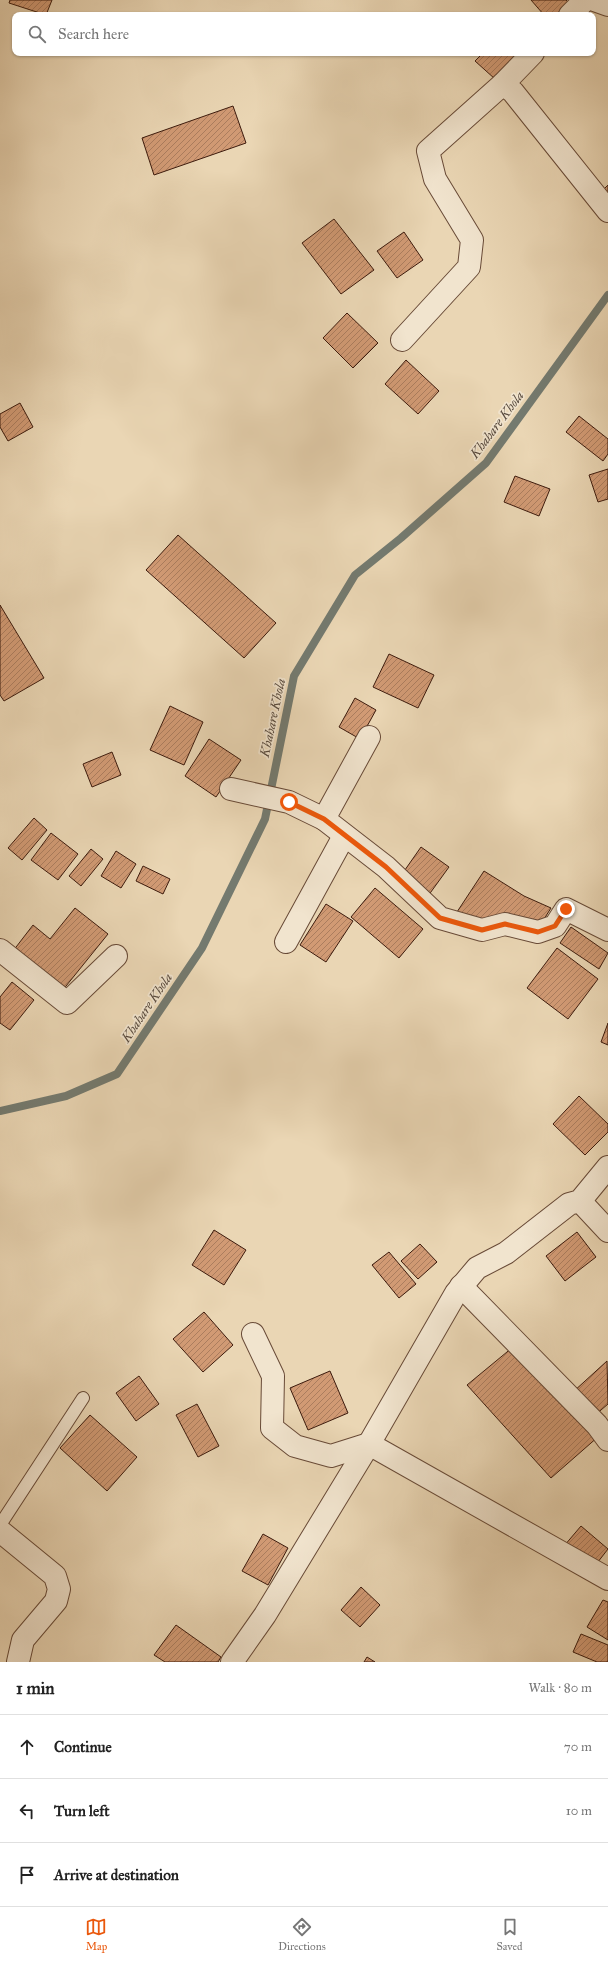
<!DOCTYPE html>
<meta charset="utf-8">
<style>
:root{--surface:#fff;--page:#f2f2f2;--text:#222;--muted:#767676;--line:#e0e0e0;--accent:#ea580c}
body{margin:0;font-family:"IM FELL Great Primer",serif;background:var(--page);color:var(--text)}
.stop{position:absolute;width:12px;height:12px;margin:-9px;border:3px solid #ea580c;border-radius:50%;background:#fff}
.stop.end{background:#ea580c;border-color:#fff;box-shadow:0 1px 4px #0008}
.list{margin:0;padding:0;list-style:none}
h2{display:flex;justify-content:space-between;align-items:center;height:52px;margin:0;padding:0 16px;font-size:17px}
h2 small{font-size:13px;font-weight:400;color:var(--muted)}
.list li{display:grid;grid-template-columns:26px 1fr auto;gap:12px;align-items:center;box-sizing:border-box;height:64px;padding:0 16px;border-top:1px solid var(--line)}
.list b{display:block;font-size:15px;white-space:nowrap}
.list em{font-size:13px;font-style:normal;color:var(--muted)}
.icon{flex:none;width:22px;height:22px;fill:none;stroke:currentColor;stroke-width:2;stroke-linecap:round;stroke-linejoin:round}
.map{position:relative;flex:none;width:608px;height:1662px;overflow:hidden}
.search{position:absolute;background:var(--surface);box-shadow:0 1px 3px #0004;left:12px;right:12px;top:12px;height:44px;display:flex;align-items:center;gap:10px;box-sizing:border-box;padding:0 14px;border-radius:8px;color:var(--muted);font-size:15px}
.sheet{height:244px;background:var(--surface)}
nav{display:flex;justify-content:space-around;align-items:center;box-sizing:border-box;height:56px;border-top:1px solid var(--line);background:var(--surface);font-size:11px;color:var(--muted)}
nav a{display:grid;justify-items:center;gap:2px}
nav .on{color:var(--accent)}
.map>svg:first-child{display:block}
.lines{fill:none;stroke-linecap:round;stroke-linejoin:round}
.stream{stroke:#747a6f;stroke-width:8}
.building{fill:url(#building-hatch);stroke:#3d1b0d}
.service-casing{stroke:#684a37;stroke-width:14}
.minor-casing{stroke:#684a37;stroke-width:24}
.service{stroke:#f1e4ce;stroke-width:12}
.minor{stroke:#f1e4ce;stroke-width:22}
.route{stroke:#ea580c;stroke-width:5}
.labels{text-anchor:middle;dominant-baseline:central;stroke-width:3.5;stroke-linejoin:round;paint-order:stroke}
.water-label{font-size:13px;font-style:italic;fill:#584a3e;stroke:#f1e4ce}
</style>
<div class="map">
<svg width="608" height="1662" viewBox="0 0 608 1662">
<defs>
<pattern id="building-hatch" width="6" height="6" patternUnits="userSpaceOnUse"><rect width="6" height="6" fill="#d19a74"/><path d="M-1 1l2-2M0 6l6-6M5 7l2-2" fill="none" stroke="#ab7d5e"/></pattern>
</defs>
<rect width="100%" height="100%" fill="#ead6b4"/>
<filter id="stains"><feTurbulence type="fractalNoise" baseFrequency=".005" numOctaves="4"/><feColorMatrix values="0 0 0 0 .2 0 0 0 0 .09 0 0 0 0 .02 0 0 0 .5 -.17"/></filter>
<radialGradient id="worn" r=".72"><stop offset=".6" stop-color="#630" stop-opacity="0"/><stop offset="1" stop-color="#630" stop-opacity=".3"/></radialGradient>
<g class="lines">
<polyline class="stream" points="0,1111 66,1096 117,1074 202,948 265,819 294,676 355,575 401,538 486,463 608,295"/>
</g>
<g class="building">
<polygon points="10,0 52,0 46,15 9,3"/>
<polygon points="531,0 566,0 570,4 557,15 544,15"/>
<polygon points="483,53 518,53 495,79 475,61"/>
<polygon points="233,106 246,143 154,175 142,138"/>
<polygon points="608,185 608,197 602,191"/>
<polygon points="334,219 374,270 341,294 302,243"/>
<polygon points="404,232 423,260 397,278 377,251"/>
<polygon points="347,313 378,343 353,368 323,338"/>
<polygon points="406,360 439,391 418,414 385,384"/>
<polygon points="20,403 33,427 8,441 0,427 0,414"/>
<polygon points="579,416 608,439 608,454 603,461 566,432"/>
<polygon points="608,469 608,499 598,502 589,475"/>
<polygon points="515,476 550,489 539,516 504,502"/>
<polygon points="178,535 276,623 244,658 146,570"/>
<polygon points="0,605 44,678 4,701 0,695"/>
<polygon points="389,654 434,675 418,708 373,687"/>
<polygon points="355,698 376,710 360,739 339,727"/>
<polygon points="170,706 203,722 184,765 150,750"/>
<polygon points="209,739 241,760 216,797 185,776"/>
<polygon points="112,752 121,775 92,787 83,764"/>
<polygon points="34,818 47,830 22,860 8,848"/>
<polygon points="51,833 78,854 58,880 31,860"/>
<polygon points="421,847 449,867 428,896 400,877"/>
<polygon points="91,849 103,859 81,886 69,876"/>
<polygon points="116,851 136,864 121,888 101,876"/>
<polygon points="143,866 170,879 163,894 136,881"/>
<polygon points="484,871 524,896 551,908 539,927 455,915"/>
<polygon points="375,888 423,929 399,958 351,917"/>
<polygon points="326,904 353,921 326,962 300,945"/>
<polygon points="75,908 108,934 62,991 13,951 33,925 50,939"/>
<polygon points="571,927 608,953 599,969 560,943"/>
<polygon points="557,948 598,979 568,1019 527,988"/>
<polygon points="12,982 34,1000 10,1030 0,1023 0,997"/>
<polygon points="608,1023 608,1045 601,1042"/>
<polygon points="579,1096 608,1124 608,1132 585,1155 553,1124"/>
<polygon points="214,1230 246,1250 224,1285 192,1265"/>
<polygon points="577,1232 596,1257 565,1281 546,1256"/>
<polygon points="420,1244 437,1262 418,1279 401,1261"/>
<polygon points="389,1252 416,1284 399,1298 372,1265"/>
<polygon points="204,1312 233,1345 203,1372 173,1339"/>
<polygon points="513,1347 599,1436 551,1478 467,1385"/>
<polygon points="607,1361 608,1404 594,1416 573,1392"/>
<polygon points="330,1371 348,1413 308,1430 290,1388"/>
<polygon points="139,1376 159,1404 136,1421 116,1393"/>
<polygon points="197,1404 219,1446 198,1457 176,1415"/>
<polygon points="90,1415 137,1457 107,1491 60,1448"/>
<polygon points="581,1526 608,1549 594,1567 564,1546"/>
<polygon points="263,1534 288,1548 268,1585 242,1571"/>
<polygon points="361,1587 380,1605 360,1627 341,1610"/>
<polygon points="603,1600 608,1602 608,1640 587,1627"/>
<polygon points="176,1625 221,1657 218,1662 165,1662 154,1655"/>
<polygon points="581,1634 608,1645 608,1662 597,1662 573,1652"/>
<polygon points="367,1657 375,1662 364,1662"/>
</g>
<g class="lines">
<defs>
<polyline id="service" points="0,1525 83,1398"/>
<g id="minor">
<polyline points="594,0 608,5"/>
<polyline points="570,15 585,0"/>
<polyline points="503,84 533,53"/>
<polyline points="402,340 469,267 472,240 435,179 428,151 503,84 513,92 608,211"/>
<polyline points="369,737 324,819 386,867 440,918 482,930 505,924 538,932 555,926 566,909 608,930"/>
<polyline points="231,789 289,802 324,819"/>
<polyline points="286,942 344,836"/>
<polyline points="0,950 67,1003 116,956"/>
<polyline points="580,1201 608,1231"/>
<polyline points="461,1286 597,1425 608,1440"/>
<polyline points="253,1334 273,1376 272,1428 295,1446 331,1456 369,1444 608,1579"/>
<polyline points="0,1531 55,1576 59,1589 56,1601 23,1640 18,1662"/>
<polyline points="232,1662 265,1615 369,1444 456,1293 477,1268 506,1253 569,1204 580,1201 608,1167"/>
</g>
</defs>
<use href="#service" class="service-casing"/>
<use href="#minor" class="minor-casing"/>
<use href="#service" class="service"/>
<use href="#minor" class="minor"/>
</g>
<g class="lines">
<polyline class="route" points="289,802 324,819 386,867 440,918 482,930 505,924 538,932 555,926 566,909"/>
</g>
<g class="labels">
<g class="water-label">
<text transform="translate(497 425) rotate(-53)">Khahare Khola</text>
<text transform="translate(273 718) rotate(-78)">Khahare Khola</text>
<text transform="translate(147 1008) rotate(-56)">Khahare Khola</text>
</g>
</g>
<rect width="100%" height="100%" filter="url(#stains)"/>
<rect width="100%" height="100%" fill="url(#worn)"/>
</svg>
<div class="stop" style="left:289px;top:802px"></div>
<div class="stop end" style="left:566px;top:909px"></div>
<div class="search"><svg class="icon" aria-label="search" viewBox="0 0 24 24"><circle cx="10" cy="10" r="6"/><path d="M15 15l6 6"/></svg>Search here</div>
</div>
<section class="sheet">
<h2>1 min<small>Walk · 80 m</small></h2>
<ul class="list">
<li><svg class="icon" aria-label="ahead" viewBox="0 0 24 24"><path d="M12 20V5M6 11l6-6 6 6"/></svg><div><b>Continue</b></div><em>70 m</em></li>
<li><svg class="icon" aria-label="left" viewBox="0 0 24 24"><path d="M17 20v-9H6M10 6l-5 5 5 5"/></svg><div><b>Turn left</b></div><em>10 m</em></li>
<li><svg class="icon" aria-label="arrive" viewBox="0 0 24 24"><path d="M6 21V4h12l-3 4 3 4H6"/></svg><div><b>Arrive at destination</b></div></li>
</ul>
</section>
<nav>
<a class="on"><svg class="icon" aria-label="map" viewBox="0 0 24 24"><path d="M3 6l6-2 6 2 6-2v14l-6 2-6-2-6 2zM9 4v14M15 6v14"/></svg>Map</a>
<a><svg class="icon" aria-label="directions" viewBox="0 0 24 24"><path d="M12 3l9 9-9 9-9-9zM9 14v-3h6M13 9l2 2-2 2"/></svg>Directions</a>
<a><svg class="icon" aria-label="saved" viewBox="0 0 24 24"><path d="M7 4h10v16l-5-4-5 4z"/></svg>Saved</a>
</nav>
